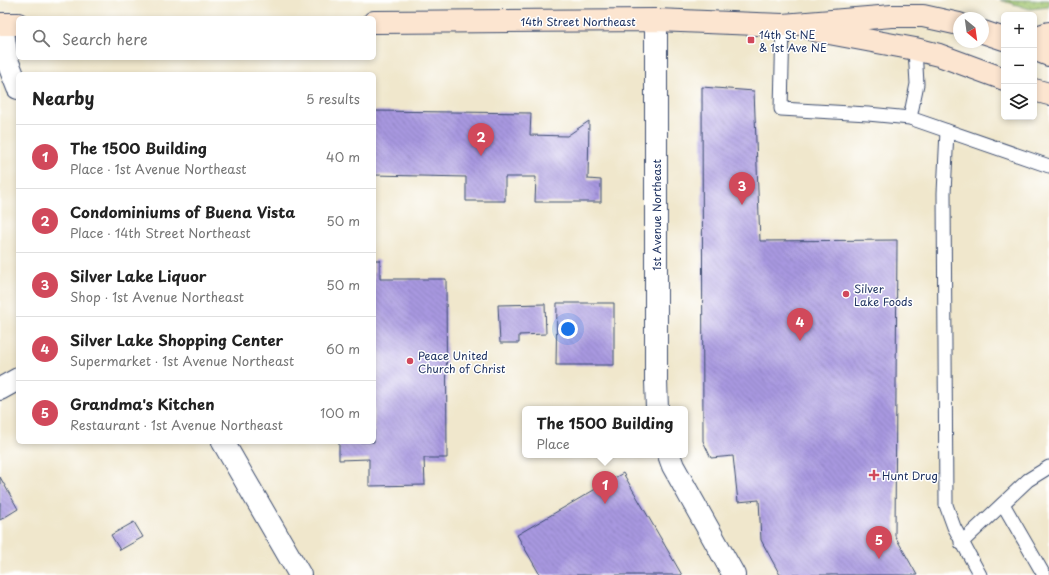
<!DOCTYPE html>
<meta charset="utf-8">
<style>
:root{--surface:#fff;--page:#f2f2f2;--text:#222;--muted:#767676;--line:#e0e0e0;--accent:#d1495b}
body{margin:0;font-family:"Playpen Sans",sans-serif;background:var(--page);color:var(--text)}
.controls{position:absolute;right:12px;top:12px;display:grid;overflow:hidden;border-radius:6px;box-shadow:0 2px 6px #0003}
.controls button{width:36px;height:36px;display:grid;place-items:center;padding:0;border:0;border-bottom:1px solid var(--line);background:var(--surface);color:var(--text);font:20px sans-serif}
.compass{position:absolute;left:953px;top:12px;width:36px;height:36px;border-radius:50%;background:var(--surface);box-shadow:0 2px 6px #0003;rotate:151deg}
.you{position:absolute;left:568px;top:329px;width:14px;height:14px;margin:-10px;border:3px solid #fff;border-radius:50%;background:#1a73e8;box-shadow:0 0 0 6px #1a73e833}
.badge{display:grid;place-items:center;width:26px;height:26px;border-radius:50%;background:var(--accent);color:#fff;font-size:13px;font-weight:700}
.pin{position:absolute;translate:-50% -33px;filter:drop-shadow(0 1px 2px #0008)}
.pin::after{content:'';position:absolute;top:21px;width:14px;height:12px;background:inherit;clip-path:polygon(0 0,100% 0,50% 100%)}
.popup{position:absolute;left:522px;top:406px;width:166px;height:52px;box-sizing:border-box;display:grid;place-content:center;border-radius:6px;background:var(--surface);filter:drop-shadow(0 1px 3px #0005);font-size:13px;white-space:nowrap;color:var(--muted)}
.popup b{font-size:15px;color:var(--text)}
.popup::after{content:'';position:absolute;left:50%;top:100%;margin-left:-8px;border:8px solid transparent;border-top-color:var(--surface)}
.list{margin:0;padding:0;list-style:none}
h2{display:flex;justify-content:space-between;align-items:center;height:52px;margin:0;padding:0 16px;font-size:17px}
h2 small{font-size:13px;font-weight:400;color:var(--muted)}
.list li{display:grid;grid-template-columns:26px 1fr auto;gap:12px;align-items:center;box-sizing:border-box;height:64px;padding:0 16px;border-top:1px solid var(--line)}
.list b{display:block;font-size:15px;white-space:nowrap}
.list p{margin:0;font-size:13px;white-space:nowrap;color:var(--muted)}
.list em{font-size:13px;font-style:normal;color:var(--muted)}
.icon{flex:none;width:22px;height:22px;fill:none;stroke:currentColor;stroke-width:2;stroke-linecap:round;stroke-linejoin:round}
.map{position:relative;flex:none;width:1049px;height:575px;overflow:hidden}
.search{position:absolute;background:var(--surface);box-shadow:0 2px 6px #0003;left:16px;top:16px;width:360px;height:44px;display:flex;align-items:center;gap:10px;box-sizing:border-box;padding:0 14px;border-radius:6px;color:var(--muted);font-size:15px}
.panel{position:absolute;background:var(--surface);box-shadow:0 2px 6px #0003;left:16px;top:72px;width:360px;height:372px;border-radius:6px}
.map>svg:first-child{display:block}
.park{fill:url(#park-dots);stroke:#5e7a66}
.building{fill:url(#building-back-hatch)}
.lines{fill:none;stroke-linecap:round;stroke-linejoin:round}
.lane-casing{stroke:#3b4b6e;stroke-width:15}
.street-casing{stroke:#3b4b6e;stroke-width:24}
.secondary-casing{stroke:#3b4b6e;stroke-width:24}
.lane{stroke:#fff;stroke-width:13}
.street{stroke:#fff;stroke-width:22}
.secondary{stroke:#fce5d0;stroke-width:22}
.poi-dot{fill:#d1495b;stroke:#fff;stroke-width:1.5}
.labels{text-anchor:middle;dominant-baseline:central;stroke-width:3;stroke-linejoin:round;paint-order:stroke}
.street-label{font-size:11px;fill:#1b2f5e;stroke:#fff}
.poi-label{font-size:11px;fill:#1b2f5e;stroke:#fff;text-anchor:start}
</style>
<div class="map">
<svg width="1049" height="575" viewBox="0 0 1049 575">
<defs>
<pattern id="park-dots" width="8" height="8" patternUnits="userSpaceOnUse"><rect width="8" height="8" fill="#a0c46e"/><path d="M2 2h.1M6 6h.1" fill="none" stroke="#82a05e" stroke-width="1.8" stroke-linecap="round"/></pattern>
<pattern id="building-back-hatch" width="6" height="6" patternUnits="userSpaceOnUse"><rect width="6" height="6" fill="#a898e0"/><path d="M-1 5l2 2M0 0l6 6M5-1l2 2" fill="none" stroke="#887cb9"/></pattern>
</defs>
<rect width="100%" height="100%" fill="#fff"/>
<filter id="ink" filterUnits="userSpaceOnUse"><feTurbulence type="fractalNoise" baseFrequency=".025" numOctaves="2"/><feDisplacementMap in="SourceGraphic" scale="8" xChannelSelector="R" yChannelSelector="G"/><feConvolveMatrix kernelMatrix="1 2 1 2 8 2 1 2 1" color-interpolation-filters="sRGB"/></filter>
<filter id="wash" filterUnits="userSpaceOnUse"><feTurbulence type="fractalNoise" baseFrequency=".012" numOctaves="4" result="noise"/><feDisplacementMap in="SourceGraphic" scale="16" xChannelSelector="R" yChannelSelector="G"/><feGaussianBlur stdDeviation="0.9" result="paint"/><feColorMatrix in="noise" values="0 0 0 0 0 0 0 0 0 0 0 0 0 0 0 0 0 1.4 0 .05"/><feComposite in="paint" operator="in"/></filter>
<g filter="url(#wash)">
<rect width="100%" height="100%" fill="#f0e7cc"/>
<polygon class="park" points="1000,0 1049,0 1049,7 1030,9"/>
<g id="blocks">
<g class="building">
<polygon points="702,87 754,91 760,241 897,240 895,536 917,575 780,575 761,540 759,500 738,502 733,456 711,458 703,441"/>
<polygon points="374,111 531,113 530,135 567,136 589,121 588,179 601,180 601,202 535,202 536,177 505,177 505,201 466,201 466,177 374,175"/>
<polygon points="374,260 380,260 380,279 446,279 447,458 424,458 425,485 369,486 369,459 339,460 339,442 374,442"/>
<polygon points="557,303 614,303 614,365 556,365"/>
<polygon points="545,304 546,334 519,335 519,343 500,343 498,305"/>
<polygon points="623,473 682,575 540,575 517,535"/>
<polygon points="0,477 18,509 0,520"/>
<polygon points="134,522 143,537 120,550 111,535"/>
</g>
</g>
</g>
<g filter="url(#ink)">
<use href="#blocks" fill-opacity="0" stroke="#3b4b6e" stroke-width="1"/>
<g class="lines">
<defs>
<g id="lane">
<polyline points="783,25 781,109 868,114 910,118 1049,166"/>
<polyline points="910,118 917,84 915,49"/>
<polyline points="947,131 944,193 946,505 954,527 980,575"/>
<polyline points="1003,504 1044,575"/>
<polyline points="961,543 1028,480 1049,467"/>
</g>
<g id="street">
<polyline points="656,20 656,381 657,409"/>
<polyline points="2,24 7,60 18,88"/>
<polyline points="0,389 18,379"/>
<polyline points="223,442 300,575"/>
<polyline points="669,455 673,466 734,575"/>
</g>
<g id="secondary">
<polyline points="374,22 656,20 783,25 892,16 923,16 959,24"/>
<polyline points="0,24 18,24"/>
<polyline points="813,30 915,49 939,55 1004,79"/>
<polyline points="983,32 1004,39"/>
<polyline points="1034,38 1049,33"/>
<polyline points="1034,49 1049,55"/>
<polyline points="1034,90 1049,94"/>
</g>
</defs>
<use href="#lane" class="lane-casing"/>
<use href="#street" class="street-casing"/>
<use href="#secondary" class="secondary-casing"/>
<use href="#lane" class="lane"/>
<use href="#street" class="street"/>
<use href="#secondary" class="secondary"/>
</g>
</g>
<g class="poi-dot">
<rect x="747" y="36" width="8" height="8" rx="2"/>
<circle cx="846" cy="294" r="4"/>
<circle cx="410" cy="361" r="4"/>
<path d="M872 469h4v4h4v4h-4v4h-4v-4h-4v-4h4z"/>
</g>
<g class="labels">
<g class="street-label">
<text x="578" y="21">14th Street Northeast</text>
<text transform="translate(656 215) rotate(-90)">1st Avenue Northeast</text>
</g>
<g class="poi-label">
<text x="759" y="34">14th St NE<tspan x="759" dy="13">&amp; 1st Ave NE</tspan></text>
<text x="854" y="288">Silver<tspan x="854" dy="13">Lake Foods</tspan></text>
<text x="418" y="355">Peace United<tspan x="418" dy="13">Church of Christ</tspan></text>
<text x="882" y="475">Hunt Drug</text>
</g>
</g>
</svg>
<div class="controls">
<button>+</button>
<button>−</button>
<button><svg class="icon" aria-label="layers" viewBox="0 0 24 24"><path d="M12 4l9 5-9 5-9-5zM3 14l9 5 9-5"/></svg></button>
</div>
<svg class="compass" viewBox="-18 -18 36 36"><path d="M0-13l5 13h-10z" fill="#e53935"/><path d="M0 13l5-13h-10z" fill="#767676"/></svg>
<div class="you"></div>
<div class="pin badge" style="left:605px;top:504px">1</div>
<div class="popup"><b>The 1500 Building</b>Place</div>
<div class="pin badge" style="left:481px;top:156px">2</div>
<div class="pin badge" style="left:742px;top:205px">3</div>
<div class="pin badge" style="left:800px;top:341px">4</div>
<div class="pin badge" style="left:879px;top:559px">5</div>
<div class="search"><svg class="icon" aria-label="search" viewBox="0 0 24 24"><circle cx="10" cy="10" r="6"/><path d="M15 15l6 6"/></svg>Search here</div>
<section class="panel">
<h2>Nearby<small>5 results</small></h2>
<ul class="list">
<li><span class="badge">1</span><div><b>The 1500 Building</b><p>Place · 1st Avenue Northeast</p></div><em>40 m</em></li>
<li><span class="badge">2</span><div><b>Condominiums of Buena Vista</b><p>Place · 14th Street Northeast</p></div><em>50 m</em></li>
<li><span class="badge">3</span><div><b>Silver Lake Liquor</b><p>Shop · 1st Avenue Northeast</p></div><em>50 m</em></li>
<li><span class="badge">4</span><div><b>Silver Lake Shopping Center</b><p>Supermarket · 1st Avenue Northeast</p></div><em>60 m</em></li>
<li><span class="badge">5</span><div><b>Grandma's Kitchen</b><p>Restaurant · 1st Avenue Northeast</p></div><em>100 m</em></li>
</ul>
</section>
</div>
